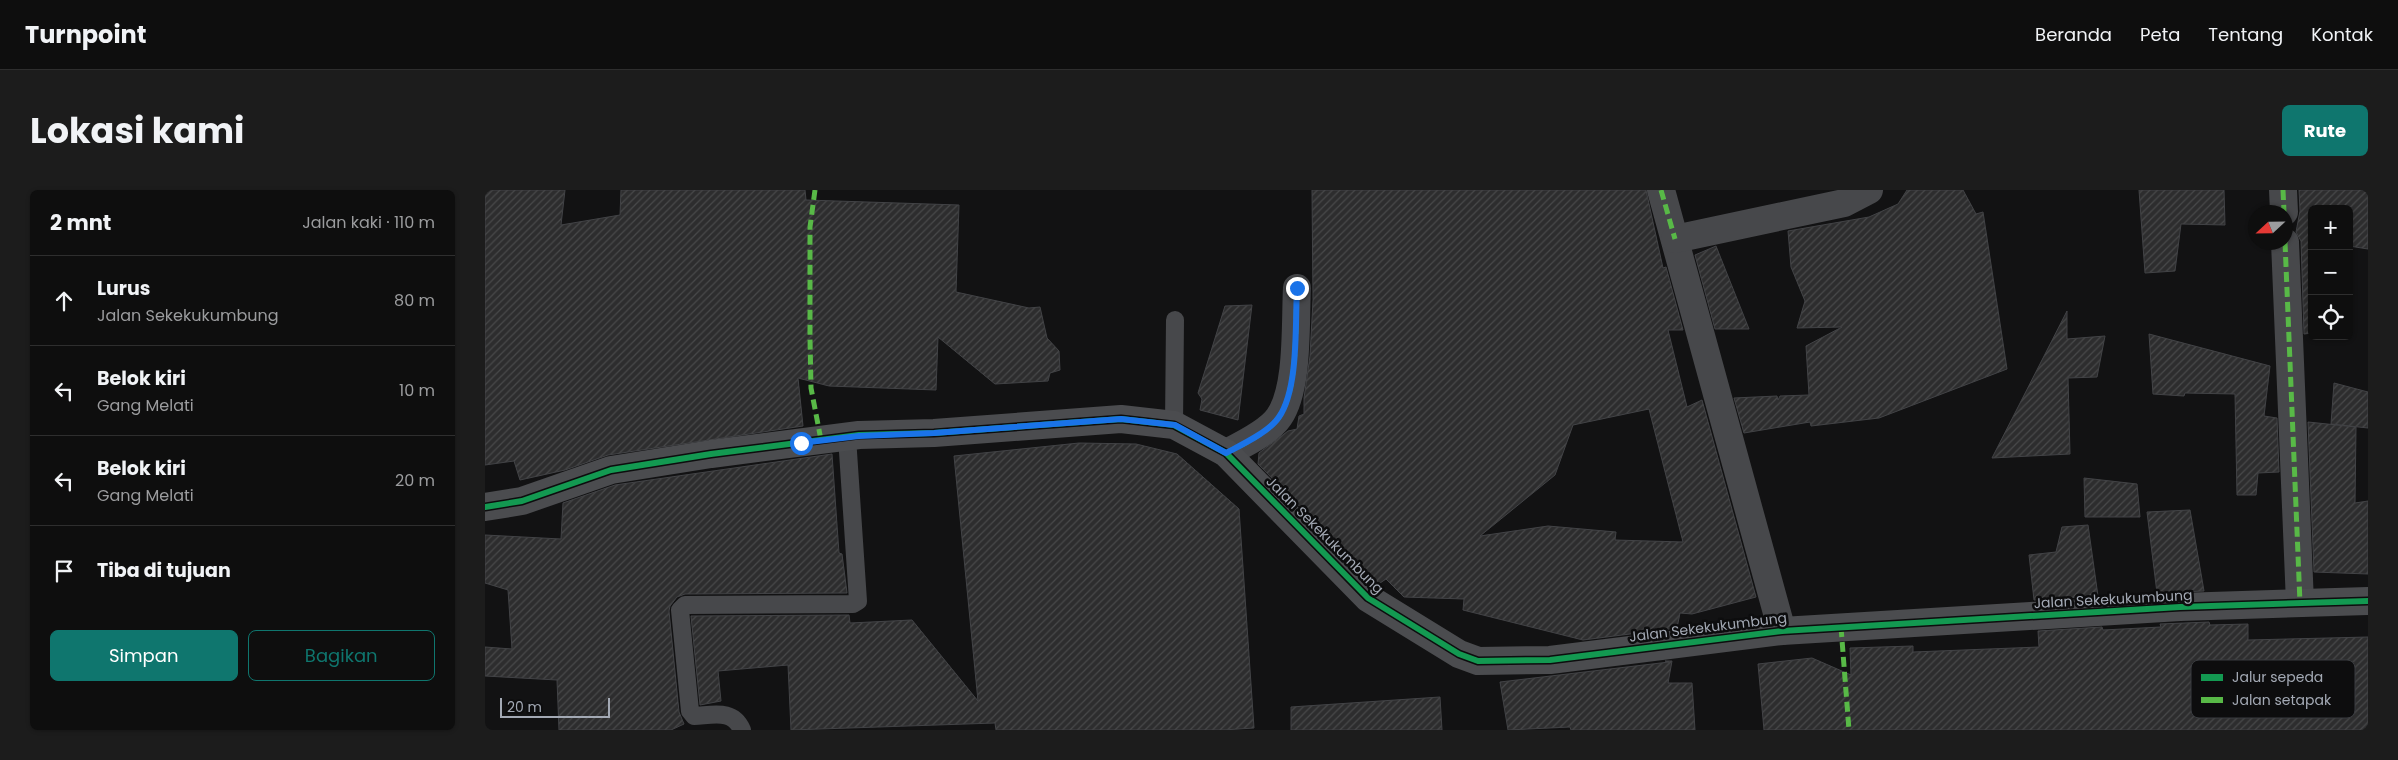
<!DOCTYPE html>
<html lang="id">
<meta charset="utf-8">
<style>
:root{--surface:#0e0e0e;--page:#1c1c1c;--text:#f1f3f6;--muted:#9b9c9e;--line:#2e2e2e;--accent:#0f766e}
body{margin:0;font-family:Poppins,sans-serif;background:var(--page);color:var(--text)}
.controls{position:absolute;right:15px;top:15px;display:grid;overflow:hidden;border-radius:8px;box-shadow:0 1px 4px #0004}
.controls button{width:45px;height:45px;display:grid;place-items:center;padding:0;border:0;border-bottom:1px solid var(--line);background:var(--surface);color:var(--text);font:25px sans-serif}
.compass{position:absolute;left:1763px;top:15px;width:45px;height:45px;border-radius:50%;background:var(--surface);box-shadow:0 1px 4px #0004;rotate:248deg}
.scale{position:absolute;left:15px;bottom:12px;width:110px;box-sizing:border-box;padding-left:5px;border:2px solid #a3a9b4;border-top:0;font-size:14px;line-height:18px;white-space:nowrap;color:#a3a9b4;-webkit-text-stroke:4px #0d0d0e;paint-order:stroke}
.stop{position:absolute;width:15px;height:15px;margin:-11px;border:4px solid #1a73e8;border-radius:50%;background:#fff}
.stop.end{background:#1a73e8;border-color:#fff;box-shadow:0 1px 5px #0008}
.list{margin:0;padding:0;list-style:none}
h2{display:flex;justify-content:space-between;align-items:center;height:65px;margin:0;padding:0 20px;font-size:21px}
h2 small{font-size:16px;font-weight:400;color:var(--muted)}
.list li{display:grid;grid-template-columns:32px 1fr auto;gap:15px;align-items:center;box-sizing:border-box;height:90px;padding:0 20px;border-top:1px solid var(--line)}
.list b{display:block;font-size:19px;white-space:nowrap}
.list p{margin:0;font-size:16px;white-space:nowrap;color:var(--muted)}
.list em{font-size:16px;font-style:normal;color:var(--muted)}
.actions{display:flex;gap:10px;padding:15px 20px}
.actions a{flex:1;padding:11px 0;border:1px solid var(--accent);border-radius:8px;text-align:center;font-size:18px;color:var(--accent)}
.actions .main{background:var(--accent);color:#fff}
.icon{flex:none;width:28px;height:28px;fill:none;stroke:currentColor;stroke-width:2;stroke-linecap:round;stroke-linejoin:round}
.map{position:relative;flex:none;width:1883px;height:540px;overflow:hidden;border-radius:8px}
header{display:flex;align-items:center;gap:30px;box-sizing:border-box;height:70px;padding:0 25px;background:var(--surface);border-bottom:1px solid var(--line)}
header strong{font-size:24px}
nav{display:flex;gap:28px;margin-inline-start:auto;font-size:18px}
.intro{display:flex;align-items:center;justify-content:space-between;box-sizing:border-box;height:120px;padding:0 30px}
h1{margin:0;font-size:35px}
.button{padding:12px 22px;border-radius:8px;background:var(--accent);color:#fff;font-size:18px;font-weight:700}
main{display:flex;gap:30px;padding:0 30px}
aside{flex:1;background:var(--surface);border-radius:8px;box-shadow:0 1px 4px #0004}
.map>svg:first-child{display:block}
.building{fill:url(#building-hatch);stroke:#424346;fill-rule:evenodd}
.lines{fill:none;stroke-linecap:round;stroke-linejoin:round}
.lane{stroke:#47484b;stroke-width:18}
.street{stroke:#47484b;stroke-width:28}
.secondary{stroke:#4b4c4f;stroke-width:28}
.quiet{stroke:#58b947;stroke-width:5;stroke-dasharray:10 5;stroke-linecap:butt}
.cycleway-casing{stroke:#0d0d0e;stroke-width:9}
.cycleway{stroke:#139951;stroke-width:6}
.route{stroke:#1a73e8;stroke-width:6}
.labels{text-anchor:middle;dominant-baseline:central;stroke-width:5;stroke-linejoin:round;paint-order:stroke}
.street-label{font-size:14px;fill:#a3a9b4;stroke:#0d0d0e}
.key{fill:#0d0d0e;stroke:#3a3c40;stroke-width:1}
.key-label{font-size:14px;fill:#a3a9b4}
</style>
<header>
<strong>Turnpoint</strong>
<nav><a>Beranda</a><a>Peta</a><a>Tentang</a><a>Kontak</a></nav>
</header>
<div class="intro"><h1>Lokasi kami</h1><a class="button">Rute</a></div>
<main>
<aside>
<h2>2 mnt<small>Jalan kaki · 110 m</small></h2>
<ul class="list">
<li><svg class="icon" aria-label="ahead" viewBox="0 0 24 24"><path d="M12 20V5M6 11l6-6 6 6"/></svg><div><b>Lurus</b><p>Jalan Sekekukumbung</p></div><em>80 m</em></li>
<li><svg class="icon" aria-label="left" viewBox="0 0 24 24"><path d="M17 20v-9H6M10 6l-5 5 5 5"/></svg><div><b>Belok kiri</b><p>Gang Melati</p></div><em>10 m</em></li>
<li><svg class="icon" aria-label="left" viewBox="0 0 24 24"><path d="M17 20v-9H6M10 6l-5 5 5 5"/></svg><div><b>Belok kiri</b><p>Gang Melati</p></div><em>20 m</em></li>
<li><svg class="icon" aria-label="arrive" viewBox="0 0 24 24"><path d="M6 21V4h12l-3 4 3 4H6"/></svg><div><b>Tiba di tujuan</b></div></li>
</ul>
<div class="actions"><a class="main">Simpan</a><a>Bagikan</a></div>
</aside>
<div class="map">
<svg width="1883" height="540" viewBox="0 0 1883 540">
<defs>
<pattern id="building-hatch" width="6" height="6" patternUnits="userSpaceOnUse" patternTransform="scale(1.25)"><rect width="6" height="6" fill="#2d2d2e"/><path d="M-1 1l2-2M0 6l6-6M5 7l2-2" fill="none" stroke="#48494a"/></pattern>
</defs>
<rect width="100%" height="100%" fill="#121213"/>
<g class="building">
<polygon points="0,0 80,0 76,35 135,25 136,0 320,0 321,10 474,15 471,102 544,118 555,117 562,148 574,161 575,180 565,183 563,191 510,194 453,147 451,200 344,196 313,188 318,236 123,265 80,280 35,290 29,271 0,275"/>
<path d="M827 0H1161L1178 78 1181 77 1198 140H1183L1202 217 1217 210 1271 407 1207 424 1195 423 1192 438 1098 450 978 420 979 409 919 407 901 389 892 395 773 274 774 263 803 241 812 239 814 226 819 224V208L825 166 828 110ZM1164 219 1198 352 1130 350 1131 342 1063 336 995 346 1070 285 1088 235Z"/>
<polygon points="1422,0 1478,0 1491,24 1498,22 1522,179 1394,228 1326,236 1325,232 1259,243 1249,208 1292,206 1293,210 1295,206 1324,205 1321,156 1357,137 1312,138 1320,111 1306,77 1303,41 1384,27 1413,14"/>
<polygon points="1654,0 1739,0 1740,35 1696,34 1690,81 1660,83"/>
<polygon points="1814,0 1883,0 1883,59 1864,56 1864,19 1827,19 1827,143 1819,144 1816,51 1811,42 1815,21"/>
<polygon points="1231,56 1264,139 1230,139 1210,65"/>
<polygon points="767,115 753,230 715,220 717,209 713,203 740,116"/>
<polygon points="1582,121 1582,149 1620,146 1612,187 1583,188 1585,264 1507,268"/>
<polygon points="1664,144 1785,176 1779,226 1792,228 1794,282 1773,283 1771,305 1752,305 1750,204 1700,203 1699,206 1668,204"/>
<polygon points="1849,193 1883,202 1883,238 1846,234"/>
<polygon points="1823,232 1871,237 1870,313 1883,311 1883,384 1829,382"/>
<polygon points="594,253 651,254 692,264 754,319 769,538 738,540 511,540 510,533 306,540 303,475 233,481 236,511 215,515 206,426 364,425 365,433 427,430 493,511 469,266"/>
<polygon points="347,264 354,363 357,364 362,403 200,404 192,407 185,416 184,421 194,522 199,534 186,540 74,540 72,490 0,486 0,457 27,459 23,400 0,393 0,345 76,349 78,313 130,295"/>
<polygon points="1599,288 1652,294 1655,327 1600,327"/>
<polygon points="1705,320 1719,401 1672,403 1662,322"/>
<polygon points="1603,335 1613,406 1549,410 1544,365 1571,362 1577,337"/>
<polygon points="1724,432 1725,435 1763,434 1763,450 1883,447 1883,540 1279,540 1273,474 1327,468 1366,485 1365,458 1428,456 1428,462 1554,457 1553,441 1617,437 1618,440 1676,437 1675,434"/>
<polygon points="1180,471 1187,471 1183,493 1207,493 1210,540 1086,540 1085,537 1023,540 1015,492 1184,472"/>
<polygon points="955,507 957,540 806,540 806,517"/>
</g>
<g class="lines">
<g class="lane">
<polyline points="689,235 690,130"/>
<path d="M257 540C248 519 229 525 209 526L205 521 195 420 200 415 368 414 373 411 362 247"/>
</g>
<g class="street">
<polyline points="1176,0 1297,441"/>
<polyline points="1798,0 1799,22"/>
<polyline points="1190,49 1359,13 1384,0"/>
<polyline points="1800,52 1815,413"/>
<path d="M741 263C757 255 784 242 794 227 814 198 810 133 812 98"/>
</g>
<polyline class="secondary" points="0,317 37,311 126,280 226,264 374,245 449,243 636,229 689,235 741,263 883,408 974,464 993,471 1065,470 1297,441 1695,417 1883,411"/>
<g class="quiet">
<polyline points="330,0 325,37 325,149 326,198 336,250"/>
<polyline points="1176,0 1190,49"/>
<polyline points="1798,0 1799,22"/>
<polyline points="1800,52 1815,413"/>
<path d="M741 263C757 255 784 242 794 227 814 198 810 133 812 98"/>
<polyline points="1356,437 1364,540"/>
</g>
<defs>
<polyline id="cycleway" points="0,317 37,311 126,280 226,264 374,245 449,243 636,229 689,235 741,263 883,408 974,464 993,471 1065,470 1297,441 1695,417 1883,411"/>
</defs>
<use href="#cycleway" class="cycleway-casing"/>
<use href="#cycleway" class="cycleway"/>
</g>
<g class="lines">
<path class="route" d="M316 253 374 246 449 243 636 229 690 235 741 263C756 255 784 242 794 227 814 198 810 133 812 98"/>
</g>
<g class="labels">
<g class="street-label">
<text transform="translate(840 345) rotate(45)">Jalan Sekekukumbung</text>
<text transform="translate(1628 409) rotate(-3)">Jalan Sekekukumbung</text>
<text transform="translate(1223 437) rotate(-7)">Jalan Sekekukumbung</text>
</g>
</g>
<rect x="1706" y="470" width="164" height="58" rx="8" class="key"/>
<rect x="1716" y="484" width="22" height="7" fill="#139951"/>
<rect x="1716" y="507" width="22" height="6" fill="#58b947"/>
<g class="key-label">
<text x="1747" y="492">Jalur sepeda</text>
<text x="1747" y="515">Jalan setapak</text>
</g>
</svg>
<div class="controls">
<button>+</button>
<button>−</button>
<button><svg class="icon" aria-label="locate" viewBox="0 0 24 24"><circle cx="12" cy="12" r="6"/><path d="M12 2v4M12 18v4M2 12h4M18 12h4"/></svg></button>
</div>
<svg class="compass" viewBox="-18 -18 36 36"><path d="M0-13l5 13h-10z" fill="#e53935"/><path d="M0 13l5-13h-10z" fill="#9b9c9e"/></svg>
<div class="scale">20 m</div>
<div class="stop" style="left:316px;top:253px"></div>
<div class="stop end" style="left:812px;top:98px"></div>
</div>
</main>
